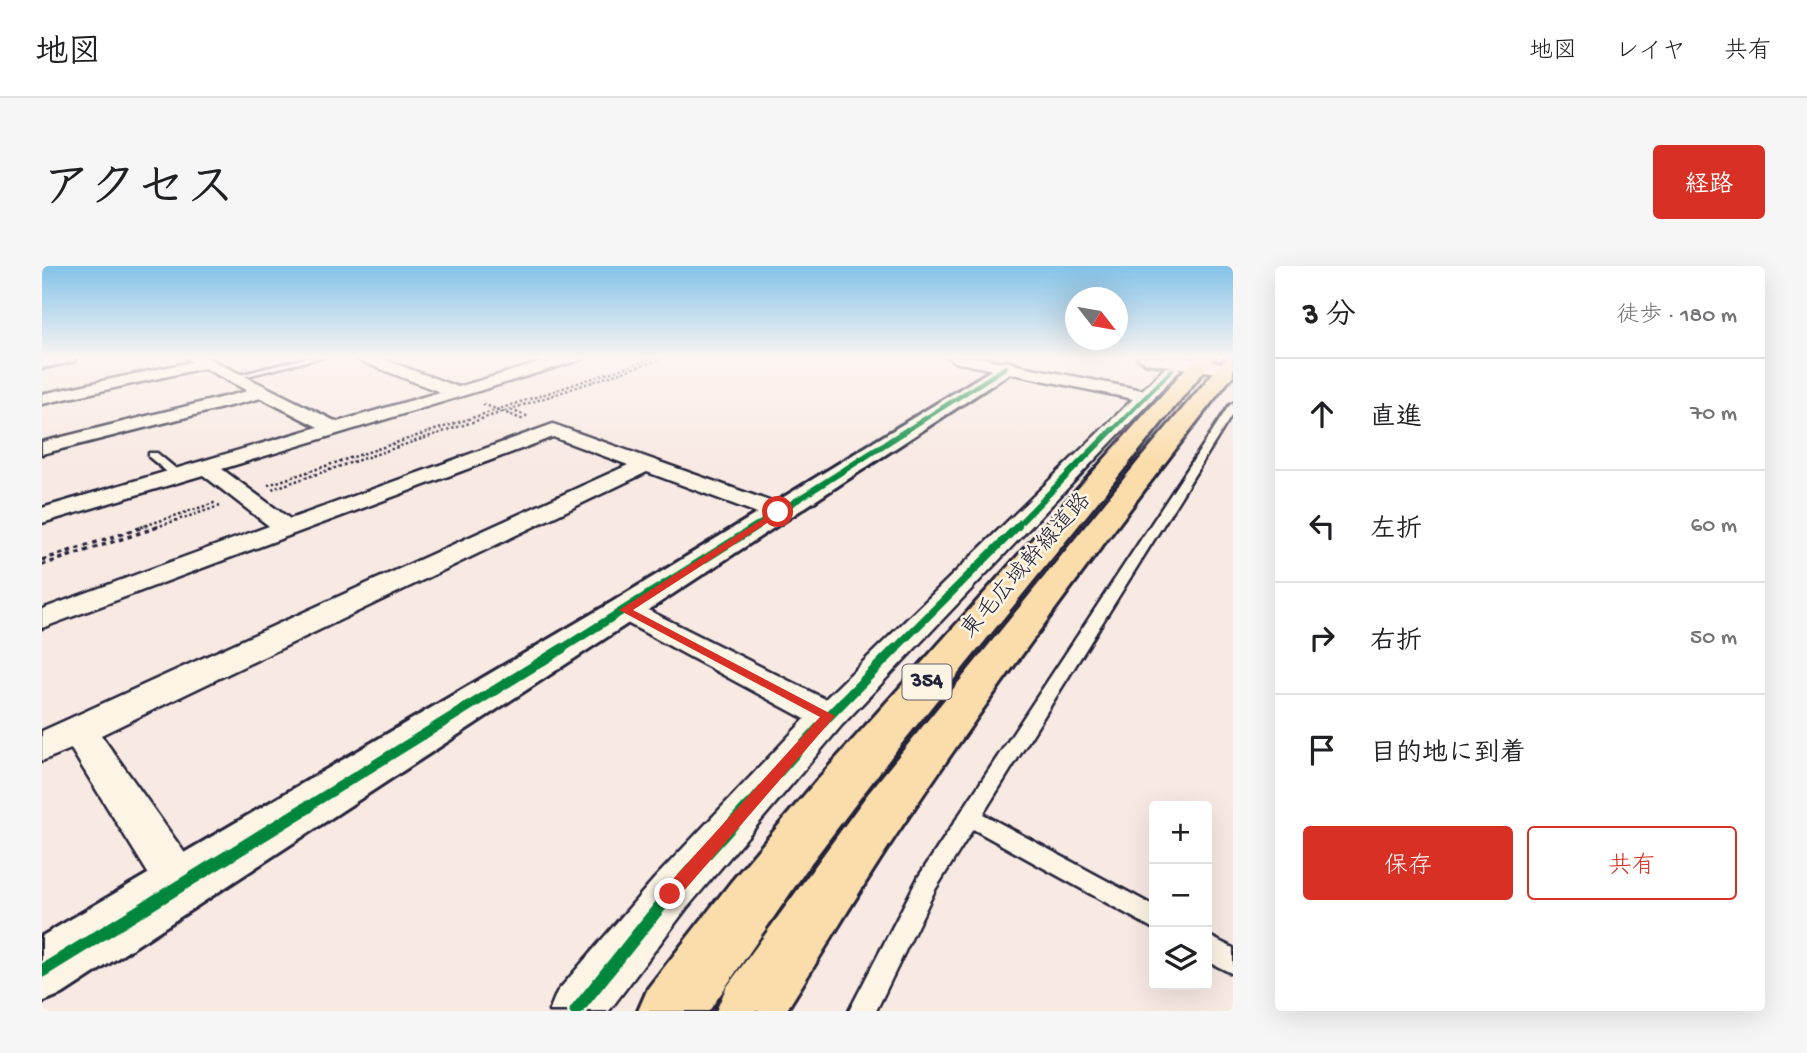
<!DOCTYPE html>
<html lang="ja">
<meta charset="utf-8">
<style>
:root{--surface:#fff;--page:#f6f6f6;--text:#202124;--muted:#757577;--line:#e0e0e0;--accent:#d93025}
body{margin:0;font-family:"Gochi Hand","Klee One",sans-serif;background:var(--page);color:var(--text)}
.controls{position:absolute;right:21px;bottom:21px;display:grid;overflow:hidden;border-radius:7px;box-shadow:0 7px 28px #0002}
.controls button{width:63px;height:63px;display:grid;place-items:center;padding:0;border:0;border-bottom:2px solid var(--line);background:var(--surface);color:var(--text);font:35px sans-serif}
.compass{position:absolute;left:1023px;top:21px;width:63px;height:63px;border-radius:50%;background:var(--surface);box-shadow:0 7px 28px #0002;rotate:121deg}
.stop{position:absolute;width:21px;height:21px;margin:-16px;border:5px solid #d93025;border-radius:50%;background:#fff}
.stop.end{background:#d93025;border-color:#fff;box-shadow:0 2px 7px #0008}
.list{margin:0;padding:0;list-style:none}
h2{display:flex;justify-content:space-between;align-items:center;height:91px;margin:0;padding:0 28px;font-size:30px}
h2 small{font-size:23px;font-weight:400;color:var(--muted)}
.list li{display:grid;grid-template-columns:46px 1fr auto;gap:21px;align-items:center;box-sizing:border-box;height:112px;padding:0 28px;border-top:2px solid var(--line)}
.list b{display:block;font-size:26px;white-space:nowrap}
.list em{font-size:23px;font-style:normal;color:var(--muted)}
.actions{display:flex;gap:14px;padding:21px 28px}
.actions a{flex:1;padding:16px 0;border:2px solid var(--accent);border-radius:7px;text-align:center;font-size:24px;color:var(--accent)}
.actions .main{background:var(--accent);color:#fff}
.icon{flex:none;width:38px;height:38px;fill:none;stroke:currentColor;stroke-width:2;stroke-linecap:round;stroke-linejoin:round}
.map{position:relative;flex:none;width:1191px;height:745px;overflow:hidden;border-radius:7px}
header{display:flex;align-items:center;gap:42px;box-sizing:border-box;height:98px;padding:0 35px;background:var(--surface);border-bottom:2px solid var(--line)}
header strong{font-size:33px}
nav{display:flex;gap:38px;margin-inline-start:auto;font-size:24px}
.intro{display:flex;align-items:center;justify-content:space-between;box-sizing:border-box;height:168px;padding:0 42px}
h1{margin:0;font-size:49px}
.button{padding:18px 32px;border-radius:7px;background:var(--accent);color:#fff;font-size:24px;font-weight:700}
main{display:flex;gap:42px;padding:0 42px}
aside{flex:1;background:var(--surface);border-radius:7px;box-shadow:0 7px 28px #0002}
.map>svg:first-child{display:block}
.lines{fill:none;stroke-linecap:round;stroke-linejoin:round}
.service-casing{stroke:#22223b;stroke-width:5}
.minor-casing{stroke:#22223b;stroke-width:5}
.tertiary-casing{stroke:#22223b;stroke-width:6}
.secondary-casing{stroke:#22223b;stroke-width:6}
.trunk-casing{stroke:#22223b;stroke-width:6}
.path-far1{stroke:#22223b;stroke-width:2.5;stroke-dasharray:2.5 2.5;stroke-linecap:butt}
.path{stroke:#22223b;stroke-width:3.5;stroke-dasharray:4.5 4.5;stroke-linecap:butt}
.service{fill:#fcf5e5;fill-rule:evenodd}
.minor{fill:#fcf5e5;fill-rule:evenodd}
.tertiary{fill:#fcf5e5;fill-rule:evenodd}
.secondary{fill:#fcf5e5;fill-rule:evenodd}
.trunk{fill:#fbddab;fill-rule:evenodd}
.cycleway-far4-casing{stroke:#fcf5e5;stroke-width:7}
.cycleway-far3-casing{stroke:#fcf5e5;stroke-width:9}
.cycleway-far2-casing{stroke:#fcf5e5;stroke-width:11}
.cycleway-far1-casing{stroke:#fcf5e5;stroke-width:15}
.cycleway-casing{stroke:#fcf5e5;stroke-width:18}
.cycleway-far4{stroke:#00873e;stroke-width:4.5}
.cycleway-far3{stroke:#00873e;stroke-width:6}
.cycleway-far2{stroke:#00873e;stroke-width:8}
.cycleway-far1{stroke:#00873e;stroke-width:10}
.cycleway{stroke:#00873e;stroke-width:13}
.route{fill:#d93025}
.labels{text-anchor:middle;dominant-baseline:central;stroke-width:5;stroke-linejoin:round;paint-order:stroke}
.shield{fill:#fcf5e5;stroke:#63616e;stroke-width:2}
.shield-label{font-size:21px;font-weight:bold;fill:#22223b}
.street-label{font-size:23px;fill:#22223b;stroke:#fcf5e5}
</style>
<header>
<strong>地図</strong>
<nav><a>地図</a><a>レイヤ</a><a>共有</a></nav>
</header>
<div class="intro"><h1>アクセス</h1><a class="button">経路</a></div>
<main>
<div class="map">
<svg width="1191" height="745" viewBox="0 0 1191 745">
<rect width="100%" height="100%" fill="#f8e9e3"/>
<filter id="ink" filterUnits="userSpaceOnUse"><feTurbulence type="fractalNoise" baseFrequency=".0143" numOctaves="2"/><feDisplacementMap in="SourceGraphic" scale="14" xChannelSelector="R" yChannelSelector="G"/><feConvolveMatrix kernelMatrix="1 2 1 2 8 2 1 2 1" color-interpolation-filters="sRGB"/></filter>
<g filter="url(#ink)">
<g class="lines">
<defs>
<g id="service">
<polygon points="268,91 281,91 193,113 189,111"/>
<polygon points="1191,137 1191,147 941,548 1112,640 1112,663 931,563 893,624 834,745 807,745 877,610 1187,140"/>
<polygon points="107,187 115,187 139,207 139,211 131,211 107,191"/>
<polygon points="1165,669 1191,682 1191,708 1165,695"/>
</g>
<g id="minor">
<polygon points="145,91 164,91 295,156 398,126 316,94 314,91 335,91 416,121 517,91 541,91 538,94 180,203 248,253 511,158 744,241 747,246 744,251 735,253 726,251 605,206 59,469 154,603 161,618 154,633 138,639 122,633 29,483 0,495 0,465 586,199 511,171 0,362 0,343 227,260 161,209 0,257 0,242 276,161 219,132 0,188 0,176 206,125 162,102 0,138 0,128 149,96"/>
<polygon points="906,91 935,91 1100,124 1124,101 1136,101 1138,104 800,459 644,643 567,745 507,745 515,726 612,613 763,453 572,350 568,344 572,338 583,335 594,338 783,433 1091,133 913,96"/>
</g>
<g id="tertiary">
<polygon points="0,91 34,91 32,95 0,102"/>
<polygon points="964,95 971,97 974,101 971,105 22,727 0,736 0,670 570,336"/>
</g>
<polygon id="secondary" points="1095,91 1139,91 1186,98 1191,99 1191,109 1104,97"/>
<g id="trunk">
<polygon points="1154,91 1173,91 852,487 769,597 667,745 596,745 606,722 689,616 775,514"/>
<path d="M1191 91V109C1077 255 966 403 862 557 821 618 784 682 744 745H674L684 722 825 529 1098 193 1184 92Z"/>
</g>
</defs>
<use href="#service" class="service-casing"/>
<use href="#minor" class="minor-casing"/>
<use href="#tertiary" class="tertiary-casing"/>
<use href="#secondary" class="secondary-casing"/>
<use href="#trunk" class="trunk-casing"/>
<g class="path-far1">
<polyline points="441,138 482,154"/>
<polyline points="469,144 487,151"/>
<polyline points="226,219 615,91"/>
<polyline points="230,223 625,91"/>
<polyline points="99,261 175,236"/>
<polyline points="114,261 178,240"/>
</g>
<g class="path">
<polyline points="0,294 104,260"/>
<polyline points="0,299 119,260"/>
</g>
<use href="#service" class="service"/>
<use href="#minor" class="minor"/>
<use href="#tertiary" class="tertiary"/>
<use href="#secondary" class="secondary"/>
<use href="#trunk" class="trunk"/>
<defs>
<g id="cycleway-far4">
<polyline points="862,166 964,101"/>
<polyline points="1069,166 1130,104"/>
</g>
<g id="cycleway-far3">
<polyline points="713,261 865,164"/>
<polyline points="974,261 1070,164"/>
</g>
<g id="cycleway-far2">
<polyline points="518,384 715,260"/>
<polyline points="852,384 976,260"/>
</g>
<g id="cycleway-far1">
<polyline points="263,542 521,382"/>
<polyline points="705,542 787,450 854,382"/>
</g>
<g id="cycleway">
<polyline points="0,705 266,541"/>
<polyline points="534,745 628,628 706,541"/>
</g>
</defs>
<use href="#cycleway-far4" class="cycleway-far4-casing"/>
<use href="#cycleway-far3" class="cycleway-far3-casing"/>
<use href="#cycleway-far2" class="cycleway-far2-casing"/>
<use href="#cycleway-far1" class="cycleway-far1-casing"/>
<use href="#cycleway" class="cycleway-casing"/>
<use href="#cycleway-far4" class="cycleway-far4"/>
<use href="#cycleway-far3" class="cycleway-far3"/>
<use href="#cycleway-far2" class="cycleway-far2"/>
<use href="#cycleway-far1" class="cycleway-far1"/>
<use href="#cycleway" class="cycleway"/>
</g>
</g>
<linearGradient id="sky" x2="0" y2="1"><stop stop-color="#83c3e9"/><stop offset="0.47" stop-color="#fcf5f2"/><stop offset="1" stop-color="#fcf5f2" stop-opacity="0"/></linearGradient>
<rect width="1191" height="195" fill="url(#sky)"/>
<polygon class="route" points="736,243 739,248 591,344 793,450 634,634 628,636 622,634 620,628 622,623 778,451 577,344"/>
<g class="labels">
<rect class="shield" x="860.5" y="398.5" width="49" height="35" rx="5"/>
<g class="shield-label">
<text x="885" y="416">354</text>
</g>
<g class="street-label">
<text transform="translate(985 300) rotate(-49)">東毛広域幹線道路</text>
</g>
</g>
</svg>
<div class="controls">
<button>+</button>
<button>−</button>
<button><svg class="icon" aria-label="layers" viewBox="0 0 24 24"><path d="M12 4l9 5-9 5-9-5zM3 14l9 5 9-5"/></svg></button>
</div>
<svg class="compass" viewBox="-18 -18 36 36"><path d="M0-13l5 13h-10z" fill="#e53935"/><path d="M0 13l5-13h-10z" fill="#757577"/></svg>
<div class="stop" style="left:736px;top:246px"></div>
<div class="stop end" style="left:628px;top:628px"></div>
</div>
<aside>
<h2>3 分<small>徒歩 · 180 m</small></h2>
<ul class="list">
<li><svg class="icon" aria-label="ahead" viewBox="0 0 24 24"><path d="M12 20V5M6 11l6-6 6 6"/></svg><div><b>直進</b></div><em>70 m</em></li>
<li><svg class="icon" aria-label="left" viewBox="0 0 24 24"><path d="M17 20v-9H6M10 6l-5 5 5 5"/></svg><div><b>左折</b></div><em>60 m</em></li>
<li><svg class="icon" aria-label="right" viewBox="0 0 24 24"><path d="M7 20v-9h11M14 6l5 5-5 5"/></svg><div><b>右折</b></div><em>50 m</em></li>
<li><svg class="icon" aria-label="arrive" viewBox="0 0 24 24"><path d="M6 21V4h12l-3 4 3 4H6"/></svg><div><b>目的地に到着</b></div></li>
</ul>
<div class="actions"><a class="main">保存</a><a>共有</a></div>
</aside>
</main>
